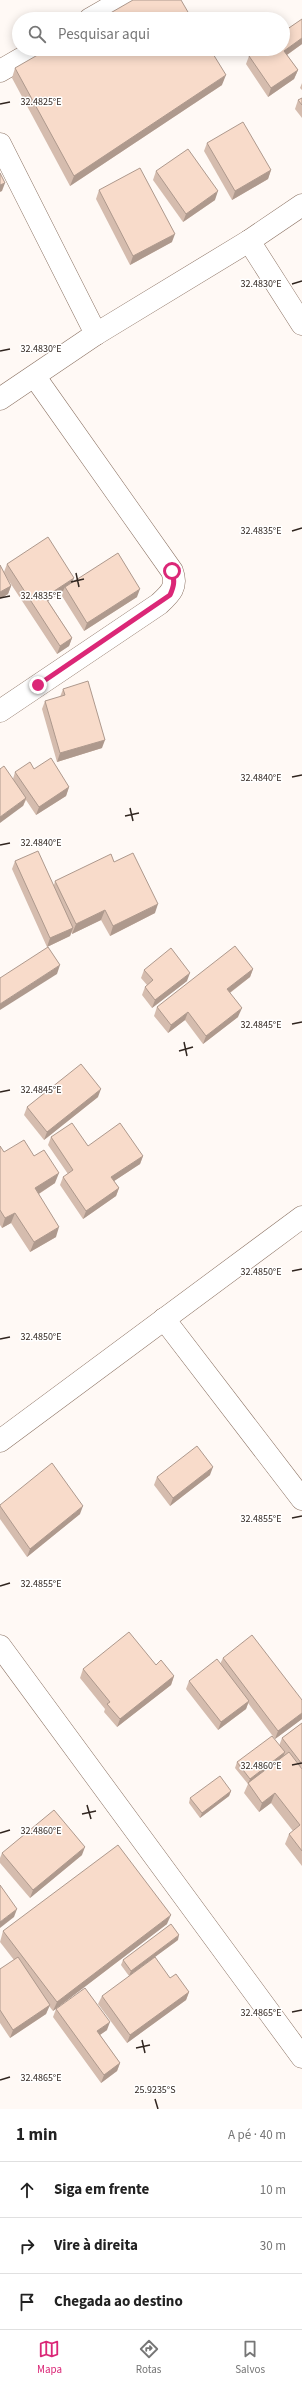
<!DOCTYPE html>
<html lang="pt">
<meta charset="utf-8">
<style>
:root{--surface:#fff;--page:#f2f2f2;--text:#222;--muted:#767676;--line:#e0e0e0;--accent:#db2777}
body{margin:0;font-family:"Source Sans 3",sans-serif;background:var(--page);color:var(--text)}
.stop{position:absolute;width:12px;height:12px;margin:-9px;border:3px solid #db2777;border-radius:50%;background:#fff}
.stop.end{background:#db2777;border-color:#fff;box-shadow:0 1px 4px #0008}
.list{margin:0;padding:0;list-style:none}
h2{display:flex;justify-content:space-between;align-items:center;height:52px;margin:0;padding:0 16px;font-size:17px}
h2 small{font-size:13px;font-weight:400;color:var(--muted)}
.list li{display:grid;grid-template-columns:26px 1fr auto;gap:12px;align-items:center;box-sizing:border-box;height:56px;padding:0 16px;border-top:1px solid var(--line)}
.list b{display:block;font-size:15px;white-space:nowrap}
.list em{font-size:13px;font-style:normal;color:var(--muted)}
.icon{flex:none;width:22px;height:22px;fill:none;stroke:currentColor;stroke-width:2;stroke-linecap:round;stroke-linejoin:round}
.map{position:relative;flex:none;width:302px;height:2109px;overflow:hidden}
.search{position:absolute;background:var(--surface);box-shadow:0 2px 10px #0003;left:12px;right:12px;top:12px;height:44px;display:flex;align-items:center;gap:10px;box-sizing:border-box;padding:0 14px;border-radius:22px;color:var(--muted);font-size:15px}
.sheet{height:220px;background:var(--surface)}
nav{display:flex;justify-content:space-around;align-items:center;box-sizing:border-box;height:56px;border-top:1px solid var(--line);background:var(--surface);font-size:11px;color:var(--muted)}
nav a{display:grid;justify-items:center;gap:2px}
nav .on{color:var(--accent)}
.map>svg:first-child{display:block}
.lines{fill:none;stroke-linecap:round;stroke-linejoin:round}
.minor-casing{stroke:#8c7364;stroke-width:23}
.minor{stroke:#fff;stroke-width:22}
.wall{fill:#d5bcae}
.shaded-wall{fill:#ae998d}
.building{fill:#f8dbca;stroke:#ae998d}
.route{stroke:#db2777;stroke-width:5}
.ticks{fill:none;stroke:#30251f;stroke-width:1.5}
.ticks-label{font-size:10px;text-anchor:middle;fill:#30251f;stroke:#fff;stroke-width:3;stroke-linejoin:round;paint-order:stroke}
</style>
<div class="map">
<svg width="302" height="2109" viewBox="0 0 302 2109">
<rect width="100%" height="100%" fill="#fff9f5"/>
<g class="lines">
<defs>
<g id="minor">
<polyline points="90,19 123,0"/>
<polyline points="0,71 38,49"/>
<polyline points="0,144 96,334"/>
<polyline points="249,241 302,324"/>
<polyline points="0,399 96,334 249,241 302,205"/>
<path d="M0 711 159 604C170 594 178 587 172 571L35 377"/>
<polyline points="164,1319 302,1499"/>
<polyline points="0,1441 302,1217"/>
<polyline points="0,1646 302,2057"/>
</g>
</defs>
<use href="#minor" class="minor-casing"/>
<use href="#minor" class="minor"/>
</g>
<g class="wall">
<polygon points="302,19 302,44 287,55 298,70 294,79 268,97 246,64 249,56"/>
<polygon points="15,68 222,85 70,186 12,78"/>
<polygon points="302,83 302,90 300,88"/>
<polygon points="302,98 302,118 295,109 298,100"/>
<polygon points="207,143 271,170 268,179 232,200 204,151"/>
<polygon points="156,171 215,200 183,222 153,180"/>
<polygon points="99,190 172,242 130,265 96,199"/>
<polygon points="7,564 72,583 137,597 84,631 62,596 63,591 48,601 72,638 69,646 57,654 5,575 11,586 8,594 0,599 0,565 4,572"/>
<polygon points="63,689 102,748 57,762 42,709 45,701 60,697"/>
<polygon points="34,769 69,787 66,796 36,815 26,800 23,806 13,779 15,772"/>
<polygon points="15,861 54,885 55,881 114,862 155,913 110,936 101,920 72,934 72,932 70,936 47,947 12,869"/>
<polygon points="253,969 250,977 230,993 238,1017 203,1044 185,1020 168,1033 154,1016 157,1007"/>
<polygon points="144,970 187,981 152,1008 142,995 145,987 147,985 141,978"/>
<polygon points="98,1097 44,1140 24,1115 27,1107"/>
<polygon points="51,1137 88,1146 143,1156 140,1164 114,1181 119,1188 116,1196 83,1219 60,1185 63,1177 68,1174 48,1145"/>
<polygon points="0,1146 4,1152 34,1156 55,1183 39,1194 56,1237 30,1252 11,1223 2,1228 0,1225"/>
<polygon points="210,1475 170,1506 154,1485 157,1477"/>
<polygon points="0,1505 80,1514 27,1557 0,1519"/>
<polygon points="223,1658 302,1700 302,1719 275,1739 248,1703 246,1709 218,1730 186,1689 189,1681 220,1664"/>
<polygon points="156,1665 174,1676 171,1685 117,1727 104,1712 105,1709 80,1678 83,1669"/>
<polygon points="302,1723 302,1866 285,1844 289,1834 293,1831 271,1803 259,1812 244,1793 248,1784 235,1768 237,1762 279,1746 282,1738"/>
<polygon points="231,1791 229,1796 200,1818 189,1803 190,1798"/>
<polygon points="2,1853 82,1855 30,1898 0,1863 0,1858"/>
<polygon points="167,1924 53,2011 49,2006 46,2014 10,2038 0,2023 0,1969 14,1960 0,1942 3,1931"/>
<polygon points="178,1940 129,1976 121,1965 123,1960"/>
<polygon points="170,1978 189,1992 186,2000 127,2043 98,2004 102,1996"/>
<polygon points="56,2009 107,2030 100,2035 120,2063 117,2071 101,2083 53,2017"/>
</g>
<g class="shaded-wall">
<polygon points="302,38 302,44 281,59 284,51"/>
<polygon points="298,70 294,79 268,97 271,88"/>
<polygon points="226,75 222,85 70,186 74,176"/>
<polygon points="271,170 268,179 232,200 235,191"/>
<polygon points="5,183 2,191 0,192 0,185"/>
<polygon points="218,191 215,200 183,222 186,214"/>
<polygon points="175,234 172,242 130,265 133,256"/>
<polygon points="74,578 71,586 65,587 63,591 42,605 45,597"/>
<polygon points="11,586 8,594 0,599 0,592"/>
<polygon points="140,589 137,597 84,631 87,623"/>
<polygon points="72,638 69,646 57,654 60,646"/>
<polygon points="105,740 102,748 57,762 60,753"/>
<polygon points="69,787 66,796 36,815 39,807"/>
<polygon points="26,798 23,806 0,823 0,817"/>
<polygon points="158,904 155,913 110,936 113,926"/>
<polygon points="105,910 101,920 72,934 76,924"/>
<polygon points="73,928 70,936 47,947 50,938"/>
<polygon points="60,965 57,974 0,1010 0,1004"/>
<polygon points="253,969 250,977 224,997 227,989"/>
<polygon points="190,973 187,981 152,1008 155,1000"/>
<polygon points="242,1008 238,1017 203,1044 206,1036"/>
<polygon points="188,1012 185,1020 168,1033 171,1025"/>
<polygon points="101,1089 98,1097 44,1140 47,1132"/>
<polygon points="143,1156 140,1164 108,1185 111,1177"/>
<polygon points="59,1173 55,1183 32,1198 35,1188"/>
<polygon points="119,1188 116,1196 83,1219 86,1211"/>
<polygon points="15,1213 11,1223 2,1228 5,1218"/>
<polygon points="59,1227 56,1237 30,1252 34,1242"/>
<polygon points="213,1467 210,1475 170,1506 173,1498"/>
<polygon points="83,1506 80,1514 27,1557 30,1549"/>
<polygon points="174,1676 171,1685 117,1727 120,1719"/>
<polygon points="249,1701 246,1709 218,1730 221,1722"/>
<polygon points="302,1713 302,1719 275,1739 278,1731"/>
<polygon points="285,1752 283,1757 248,1784 250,1779"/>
<polygon points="231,1791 229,1796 200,1818 202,1813"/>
<polygon points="275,1793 271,1803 259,1812 262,1803"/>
<polygon points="85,1847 82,1855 30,1898 33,1890"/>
<polygon points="17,1909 14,1917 0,1928 0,1922"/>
<polygon points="171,1915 167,1924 53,2011 57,2002"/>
<polygon points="179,1935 178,1940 129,1976 131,1971"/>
<polygon points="189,1992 186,2000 127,2043 130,2035"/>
<polygon points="50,2005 46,2014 10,2038 13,2030"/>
<polygon points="110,2022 107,2030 94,2039 97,2031"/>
<polygon points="120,2063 117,2071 101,2083 104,2075"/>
</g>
<g class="building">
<polygon points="133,0 181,0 192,19 100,19"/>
<polygon points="302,19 302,38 284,51 298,70 271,88 249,56 259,49 283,49 283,32"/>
<polygon points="48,49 210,49 226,75 74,176 15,68"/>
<polygon points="302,98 302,105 298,100"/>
<polygon points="243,122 271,170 235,191 207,143"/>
<polygon points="188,149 218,191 186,214 156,171"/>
<polygon points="140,168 175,234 133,256 99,190"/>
<polygon points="0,173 5,183 0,185"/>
<polygon points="48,537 74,578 45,597 72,638 60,646 7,564"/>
<polygon points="118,553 140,589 87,623 65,587"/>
<polygon points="0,565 11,586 0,592"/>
<polygon points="88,681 105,740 60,753 45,701 65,695 63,689"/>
<polygon points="51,758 69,787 39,807 15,772 30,762 34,769"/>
<polygon points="4,766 26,798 0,817 0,769"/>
<polygon points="38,851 73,928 50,938 15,861"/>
<polygon points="133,853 158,904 113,926 105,910 76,924 55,881 111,854 114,862"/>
<polygon points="235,946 253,969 227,989 242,1008 206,1036 188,1012 171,1025 157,1007"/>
<polygon points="48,947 60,965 0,1004 0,978"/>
<polygon points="171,948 190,973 155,1000 145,987 153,980 144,970"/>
<polygon points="81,1064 101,1089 47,1132 27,1107"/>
<polygon points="72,1123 88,1146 120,1123 143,1156 111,1177 119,1188 86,1211 63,1177 73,1170 51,1137"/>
<polygon points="24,1140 34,1156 44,1150 59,1173 35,1188 59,1227 34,1242 15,1213 5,1218 0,1210 0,1146 4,1152"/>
<polygon points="197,1446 213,1467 173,1498 157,1477"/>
<polygon points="52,1463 83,1506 30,1549 0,1506 0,1505"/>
<polygon points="129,1632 156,1665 161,1660 174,1676 120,1719 107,1704 110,1702 83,1669"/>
<polygon points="252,1635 302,1700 302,1713 278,1731 223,1658"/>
<polygon points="217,1659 249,1701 221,1722 189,1681"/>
<polygon points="302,1723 302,1764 282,1738"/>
<polygon points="272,1736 285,1752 250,1779 237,1762"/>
<polygon points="289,1752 302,1769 302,1851 289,1834 300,1825 275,1793 262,1803 248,1783"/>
<polygon points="220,1776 231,1791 202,1813 190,1798"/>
<polygon points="54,1810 85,1847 33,1890 2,1853"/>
<polygon points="118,1845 171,1915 57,2002 3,1931"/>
<polygon points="0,1885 17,1909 0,1922"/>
<polygon points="171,1924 179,1935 131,1971 123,1960"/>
<polygon points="18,1957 50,2005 13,2030 0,2010 0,1969"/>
<polygon points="155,1957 170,1978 176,1974 189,1992 130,2035 102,1996"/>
<polygon points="85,1988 110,2022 97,2031 120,2063 104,2075 56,2009"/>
</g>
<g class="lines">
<path class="route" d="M38 685 170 595C174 586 175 581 172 571"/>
</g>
<path class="ticks" d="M0 104 10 102M292 284 302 281M0 351 10 349M292 531 302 528M76 573 79 587M71 582 84 579M0 598 10 596M292 777 302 775M130 808 133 821M125 816 139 813M0 845 10 843M292 1024 302 1022M184 1042 187 1056M179 1051 193 1047M0 1092 10 1090M292 1271 302 1269M0 1339 10 1337M292 1518 302 1516M0 1586 10 1583M292 1765 302 1763M87 1805 91 1819M82 1814 96 1811M0 1833 10 1830M292 2012 302 2010M142 2040 145 2053M136 2048 150 2045M0 2080 10 2077M155 2099 158 2109"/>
<g class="ticks-label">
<text x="41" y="105">32.4825°E</text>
<text x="261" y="287">32.4830°E</text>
<text x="41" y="352">32.4830°E</text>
<text x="261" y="534">32.4835°E</text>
<text x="41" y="599">32.4835°E</text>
<text x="261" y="781">32.4840°E</text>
<text x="41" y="846">32.4840°E</text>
<text x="261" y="1028">32.4845°E</text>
<text x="41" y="1093">32.4845°E</text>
<text x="261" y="1275">32.4850°E</text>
<text x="41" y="1340">32.4850°E</text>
<text x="261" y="1522">32.4855°E</text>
<text x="41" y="1587">32.4855°E</text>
<text x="261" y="1769">32.4860°E</text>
<text x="41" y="1834">32.4860°E</text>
<text x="261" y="2016">32.4865°E</text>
<text x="41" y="2081">32.4865°E</text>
<text x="155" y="2093">25.9235°S</text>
</g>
</svg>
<div class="stop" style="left:172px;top:571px"></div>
<div class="stop end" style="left:38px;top:685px"></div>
<div class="search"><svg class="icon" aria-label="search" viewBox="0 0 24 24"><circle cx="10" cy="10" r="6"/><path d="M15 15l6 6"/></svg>Pesquisar aqui</div>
</div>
<section class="sheet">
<h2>1 min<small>A pé · 40 m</small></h2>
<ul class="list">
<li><svg class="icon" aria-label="ahead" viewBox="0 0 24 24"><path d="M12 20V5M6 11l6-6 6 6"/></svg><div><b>Siga em frente</b></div><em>10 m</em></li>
<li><svg class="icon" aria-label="right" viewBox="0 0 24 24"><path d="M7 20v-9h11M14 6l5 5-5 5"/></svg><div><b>Vire à direita</b></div><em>30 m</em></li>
<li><svg class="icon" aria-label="arrive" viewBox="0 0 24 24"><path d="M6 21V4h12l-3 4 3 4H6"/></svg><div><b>Chegada ao destino</b></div></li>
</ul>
</section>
<nav>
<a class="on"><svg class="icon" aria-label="map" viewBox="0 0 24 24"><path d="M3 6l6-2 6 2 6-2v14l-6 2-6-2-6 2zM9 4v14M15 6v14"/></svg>Mapa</a>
<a><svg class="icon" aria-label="directions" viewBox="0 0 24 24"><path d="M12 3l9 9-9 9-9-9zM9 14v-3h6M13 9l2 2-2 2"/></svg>Rotas</a>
<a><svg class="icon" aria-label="saved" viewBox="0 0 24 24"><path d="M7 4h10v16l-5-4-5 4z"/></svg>Salvos</a>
</nav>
